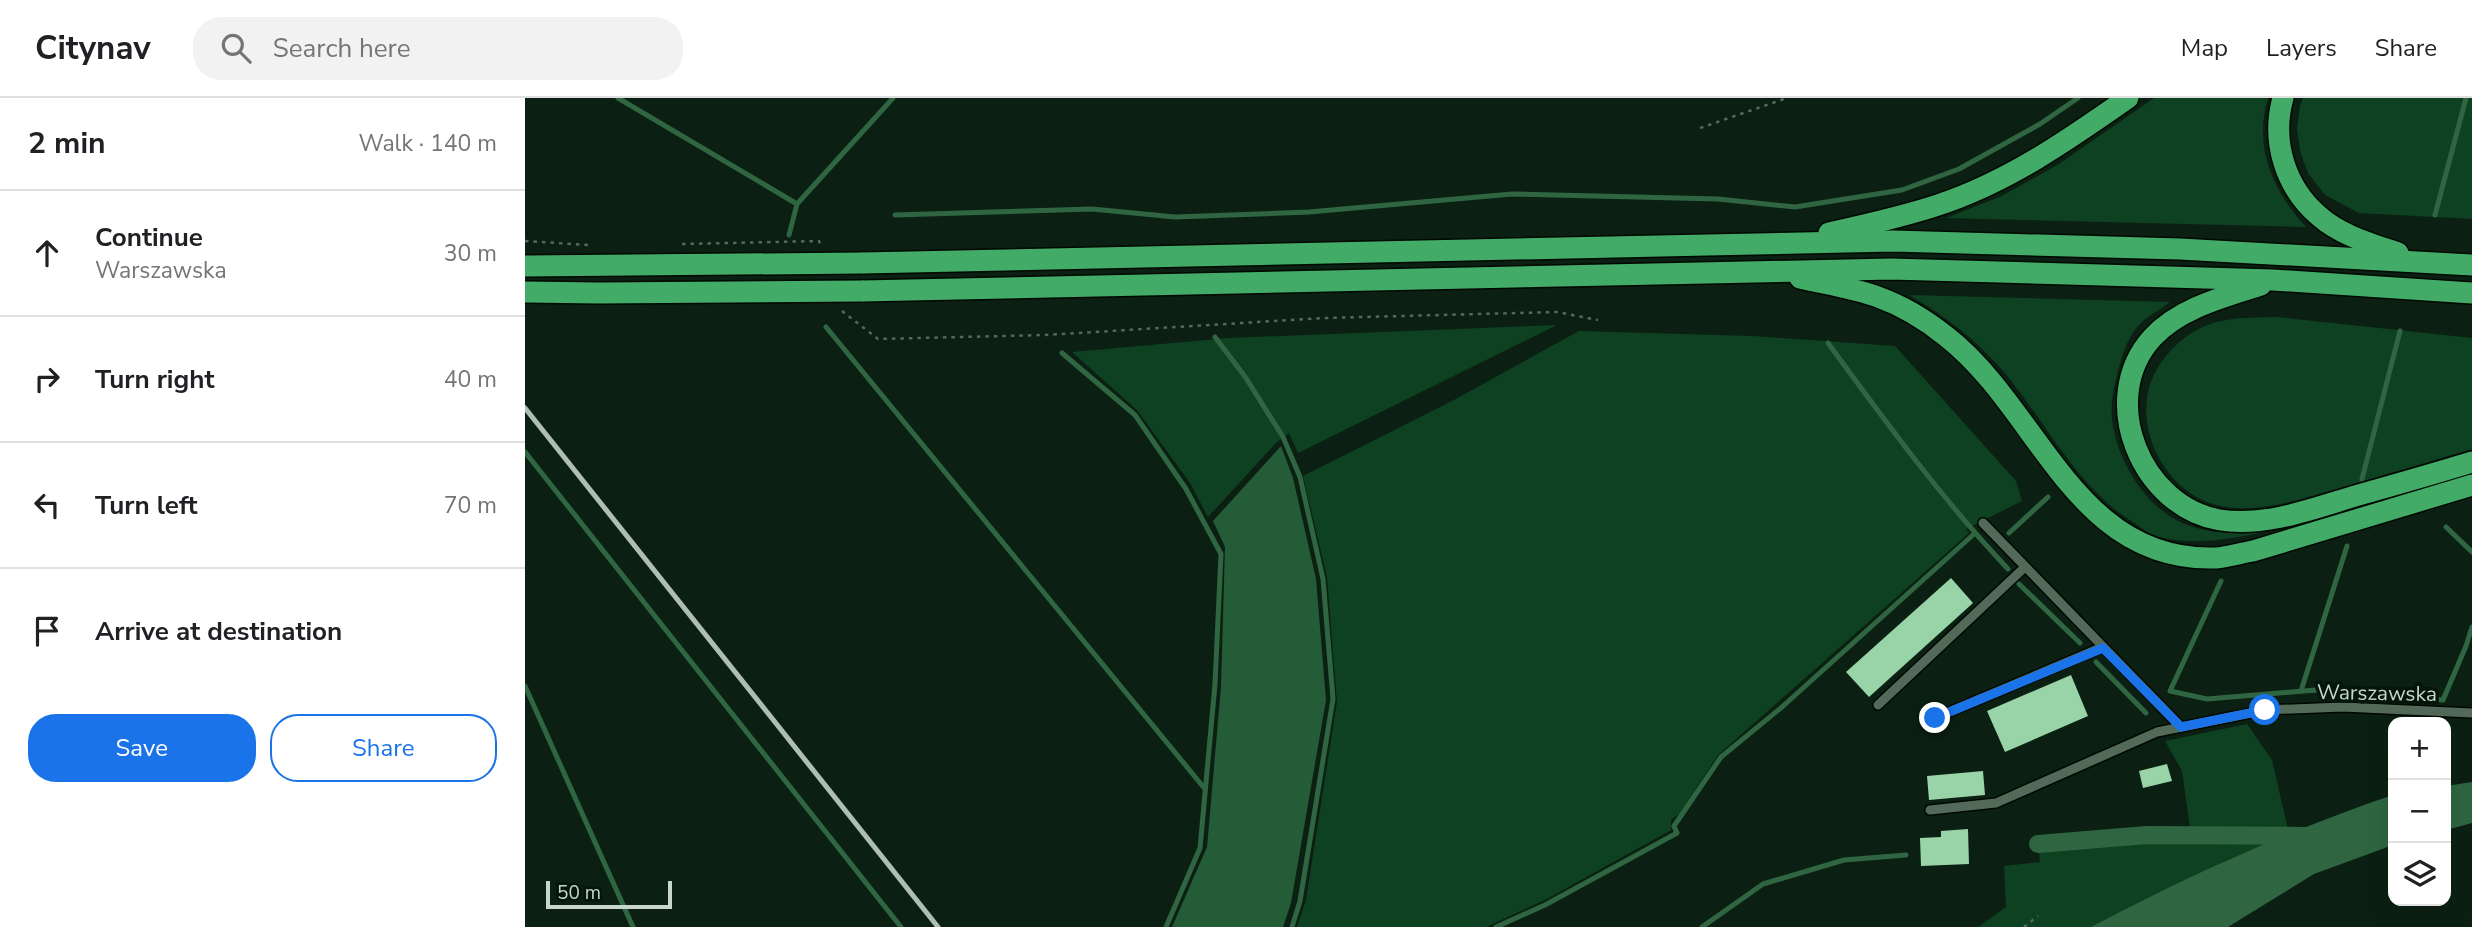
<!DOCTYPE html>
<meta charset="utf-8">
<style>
:root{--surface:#fff;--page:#f2f2f2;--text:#202124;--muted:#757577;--line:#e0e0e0;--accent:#1a73e8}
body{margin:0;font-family:"Nunito Sans",sans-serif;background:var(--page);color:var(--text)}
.controls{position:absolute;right:21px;bottom:21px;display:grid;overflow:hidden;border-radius:14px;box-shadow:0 7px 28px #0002}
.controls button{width:63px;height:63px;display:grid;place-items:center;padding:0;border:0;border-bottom:2px solid var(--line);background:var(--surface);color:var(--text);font:35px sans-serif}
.scale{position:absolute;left:21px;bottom:18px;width:126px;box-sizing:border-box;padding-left:7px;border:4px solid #c8d5cb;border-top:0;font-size:19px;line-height:24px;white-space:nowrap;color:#c8d5cb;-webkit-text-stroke:5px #031609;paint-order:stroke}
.stop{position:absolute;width:21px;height:21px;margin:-16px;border:5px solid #1a73e8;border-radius:50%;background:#fff}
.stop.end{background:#1a73e8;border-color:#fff;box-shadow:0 2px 7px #0008}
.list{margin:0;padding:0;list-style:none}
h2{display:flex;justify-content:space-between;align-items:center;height:91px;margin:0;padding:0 28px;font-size:30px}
h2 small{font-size:23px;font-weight:400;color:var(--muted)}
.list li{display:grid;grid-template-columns:46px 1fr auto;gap:21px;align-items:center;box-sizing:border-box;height:126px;padding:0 28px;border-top:2px solid var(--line)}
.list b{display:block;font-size:26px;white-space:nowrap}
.list p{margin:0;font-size:23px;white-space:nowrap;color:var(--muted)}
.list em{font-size:23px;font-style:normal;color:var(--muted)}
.actions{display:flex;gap:14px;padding:21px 28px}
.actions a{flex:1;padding:16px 0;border:2px solid var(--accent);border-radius:28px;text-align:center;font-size:24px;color:var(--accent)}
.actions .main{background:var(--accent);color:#fff}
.icon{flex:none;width:38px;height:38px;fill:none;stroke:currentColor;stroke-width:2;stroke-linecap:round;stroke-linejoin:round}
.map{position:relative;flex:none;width:1947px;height:829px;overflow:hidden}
header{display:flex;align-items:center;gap:42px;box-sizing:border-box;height:98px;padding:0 35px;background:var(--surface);border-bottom:2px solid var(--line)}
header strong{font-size:33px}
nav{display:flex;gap:38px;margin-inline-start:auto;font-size:24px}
.search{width:490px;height:63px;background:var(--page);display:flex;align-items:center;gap:18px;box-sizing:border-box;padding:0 24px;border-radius:28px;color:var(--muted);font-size:26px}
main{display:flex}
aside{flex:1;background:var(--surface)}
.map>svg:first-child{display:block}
.green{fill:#0e4122}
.forest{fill:#245c37}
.water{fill:#2f6641}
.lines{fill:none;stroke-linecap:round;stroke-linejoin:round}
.stream{stroke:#2f6641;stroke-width:5}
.canal{stroke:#2f6641;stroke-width:18}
.building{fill:#99d3a8}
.lane-casing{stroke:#000901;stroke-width:12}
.highway-casing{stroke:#000901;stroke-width:24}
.path{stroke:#56685c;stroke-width:2.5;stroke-dasharray:3.5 5;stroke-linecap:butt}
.lane{stroke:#546a59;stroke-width:9}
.highway{stroke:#43ab68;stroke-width:21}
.rail{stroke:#afbdb3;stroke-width:5}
.highway-bridge-casing{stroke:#000901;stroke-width:24;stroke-linecap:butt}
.highway-bridge{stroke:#43ab68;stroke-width:21}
.route{stroke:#1a73e8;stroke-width:9}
.labels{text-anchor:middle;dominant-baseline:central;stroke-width:7;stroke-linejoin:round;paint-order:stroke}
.street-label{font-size:21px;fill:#c8d5cb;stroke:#031609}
</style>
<header>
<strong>Citynav</strong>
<div class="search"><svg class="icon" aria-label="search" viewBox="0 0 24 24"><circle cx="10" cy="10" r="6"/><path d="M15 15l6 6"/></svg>Search here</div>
<nav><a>Map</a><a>Layers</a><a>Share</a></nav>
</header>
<main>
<aside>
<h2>2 min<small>Walk · 140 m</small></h2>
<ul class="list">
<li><svg class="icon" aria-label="ahead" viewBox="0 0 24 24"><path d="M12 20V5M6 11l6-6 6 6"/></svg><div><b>Continue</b><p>Warszawska</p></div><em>30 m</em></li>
<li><svg class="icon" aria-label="right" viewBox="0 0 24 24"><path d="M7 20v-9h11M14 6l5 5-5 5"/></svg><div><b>Turn right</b></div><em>40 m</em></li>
<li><svg class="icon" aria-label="left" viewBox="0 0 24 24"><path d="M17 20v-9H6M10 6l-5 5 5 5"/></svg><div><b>Turn left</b></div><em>70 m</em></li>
<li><svg class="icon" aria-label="arrive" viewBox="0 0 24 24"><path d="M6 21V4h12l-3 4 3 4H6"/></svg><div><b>Arrive at destination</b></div></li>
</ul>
<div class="actions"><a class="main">Save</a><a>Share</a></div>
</aside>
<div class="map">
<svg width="1947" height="829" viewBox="0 0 1947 829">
<rect width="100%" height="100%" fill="#0b2012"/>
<g class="green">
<path d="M1629 0H1743C1728 50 1748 93 1781 129L1421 120 1477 98 1534 66Z"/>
<polygon points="1778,0 1947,0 1947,121 1834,115 1800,97 1783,75 1775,53 1772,31 1775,8"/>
<path d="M1384 197 1645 204C1636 211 1624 217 1615 226 1604 237 1598 254 1594 269 1590 285 1585 304 1587 321 1591 358 1615 400 1646 419 1676 437 1707 436 1740 434 1704 441 1670 448 1634 439 1626 437 1618 431 1611 426 1552 391 1522 325 1479 274 1451 242 1421 218 1384 197Z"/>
<path d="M1752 219 1947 240V351C1903 364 1859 377 1815 390 1777 400 1735 416 1696 408 1647 399 1613 342 1623 295 1628 269 1648 246 1670 233 1695 218 1724 220 1752 219Z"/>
<polygon points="1032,227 773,355 764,335 751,345 683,419 665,385 612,312 547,254 704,240"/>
<polygon points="1054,233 1227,238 1370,248 1491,383 1497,403 1441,431 1444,435 1193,657 1155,715 1146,722 1146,732 1020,802 961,829 772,829 781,802 812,604 802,479 778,378 927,303"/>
<polygon points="1722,626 1747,662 1764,736 1705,761 1566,829 1453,829 1481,809 1479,768 1515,764 1513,746 1622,737 1666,737 1657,673 1640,643"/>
</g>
<polygon class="forest" points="756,348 768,380 791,481 801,602 766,805 758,829 647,829 682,749 696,589 700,449 688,423"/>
<g class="water">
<polygon points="1947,684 1947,725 1921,732 1921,688"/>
<path d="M1868 697V747L1789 776 1703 829H1566C1663 778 1764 732 1868 697Z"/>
</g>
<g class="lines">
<g class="stream">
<polyline points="93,0 272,106"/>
<polyline points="370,117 567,111 650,119 784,114 987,96 1193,101 1270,109 1377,92 1434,71 1515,26 1553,0"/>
<polyline points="1910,117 1941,0"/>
<polyline points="264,137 272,106 368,0"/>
<polyline points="301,229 680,691"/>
<polyline points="690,239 721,280 758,339 775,379 798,481 808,601 775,803 767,829"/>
<path d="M1303 245C1360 323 1417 401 1483 471"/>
<polyline points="537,255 610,317 661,391 696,456 690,586 675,750 641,829"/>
<polyline points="0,354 376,829"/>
<polyline points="1837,381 1875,233"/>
<polyline points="1921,429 1947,454"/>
<polyline points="1484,435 1523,399"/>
<polyline points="1696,483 1645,593 1682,601 1791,592 1918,602 1941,548 1947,529"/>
<polyline points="1494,486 1555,545"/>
<polyline points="1571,564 1621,615"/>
<polyline points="0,588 108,829"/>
<polyline points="1776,593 1822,448"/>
<polyline points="971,829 1020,807 1152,735 1149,728 1196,659 1257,609 1449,436"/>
<polyline points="1177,829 1238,786 1319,762 1381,757"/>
</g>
<polyline class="canal" points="1513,746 1622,737 1786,738"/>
</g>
<g class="building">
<polygon points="1426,480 1448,505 1344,599 1321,574"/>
<polygon points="1546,577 1563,618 1480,654 1462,613"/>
<polygon points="1642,666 1647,683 1618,690 1614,673"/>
<polygon points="1458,673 1460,697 1404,702 1402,678"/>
<polygon points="1443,731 1444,766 1396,768 1395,740 1416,739 1416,733"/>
</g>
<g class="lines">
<defs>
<g id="lane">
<polyline points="1458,425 1656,629"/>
<polyline points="1353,607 1500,469"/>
<polyline points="1410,620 1578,549"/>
<polyline points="1405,712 1471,705 1632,634 1740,612 1818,609 1947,615"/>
</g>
<g id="highway">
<path d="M1758 0C1746 43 1760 89 1794 118 1815 137 1847 146 1873 155"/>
<path d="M1304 135C1340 127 1377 119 1413 107 1483 84 1543 42 1603 0"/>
<polyline points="337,165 1368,143 1655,151 1947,167"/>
<path d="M1275 180C1301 186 1329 190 1353 199 1378 208 1401 222 1422 239 1515 312 1550 465 1691 460 1703 459 1716 455 1728 453L1947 387"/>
<path d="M1736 187C1699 199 1654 210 1627 240 1572 301 1616 409 1695 422 1740 429 1787 411 1830 398 1869 387 1908 376 1947 364"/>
<polyline points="337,193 1366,171 1748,182 1947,195"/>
</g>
</defs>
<use href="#lane" class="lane-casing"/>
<use href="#highway" class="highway-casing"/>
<g class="path">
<polyline points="1175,30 1262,0"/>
<polyline points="0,143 63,147"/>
<polyline points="157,146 294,143 295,146"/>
<polyline points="317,213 353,241 520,237 799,220 1032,214 1073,222"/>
<polyline points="1499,829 1513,818"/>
</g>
<use href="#lane" class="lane"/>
<use href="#highway" class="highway"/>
<polyline class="rail" points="0,310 413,829"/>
<defs>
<g id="highway-bridge">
<polyline points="0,168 337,165"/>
<polyline points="0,194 74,195 337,193"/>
</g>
</defs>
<use href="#highway-bridge" class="highway-bridge-casing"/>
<use href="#highway-bridge" class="highway-bridge"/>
</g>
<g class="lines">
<polyline class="route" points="1410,620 1578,550 1656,629 1740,612"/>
</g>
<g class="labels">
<g class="street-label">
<text transform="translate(1852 595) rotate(1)">Warszawska</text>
</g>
</g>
</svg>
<div class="controls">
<button>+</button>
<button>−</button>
<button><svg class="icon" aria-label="layers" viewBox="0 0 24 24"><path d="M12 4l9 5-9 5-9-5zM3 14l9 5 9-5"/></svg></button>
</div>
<div class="scale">50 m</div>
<div class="stop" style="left:1740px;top:612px"></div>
<div class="stop end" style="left:1410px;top:620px"></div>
</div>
</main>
